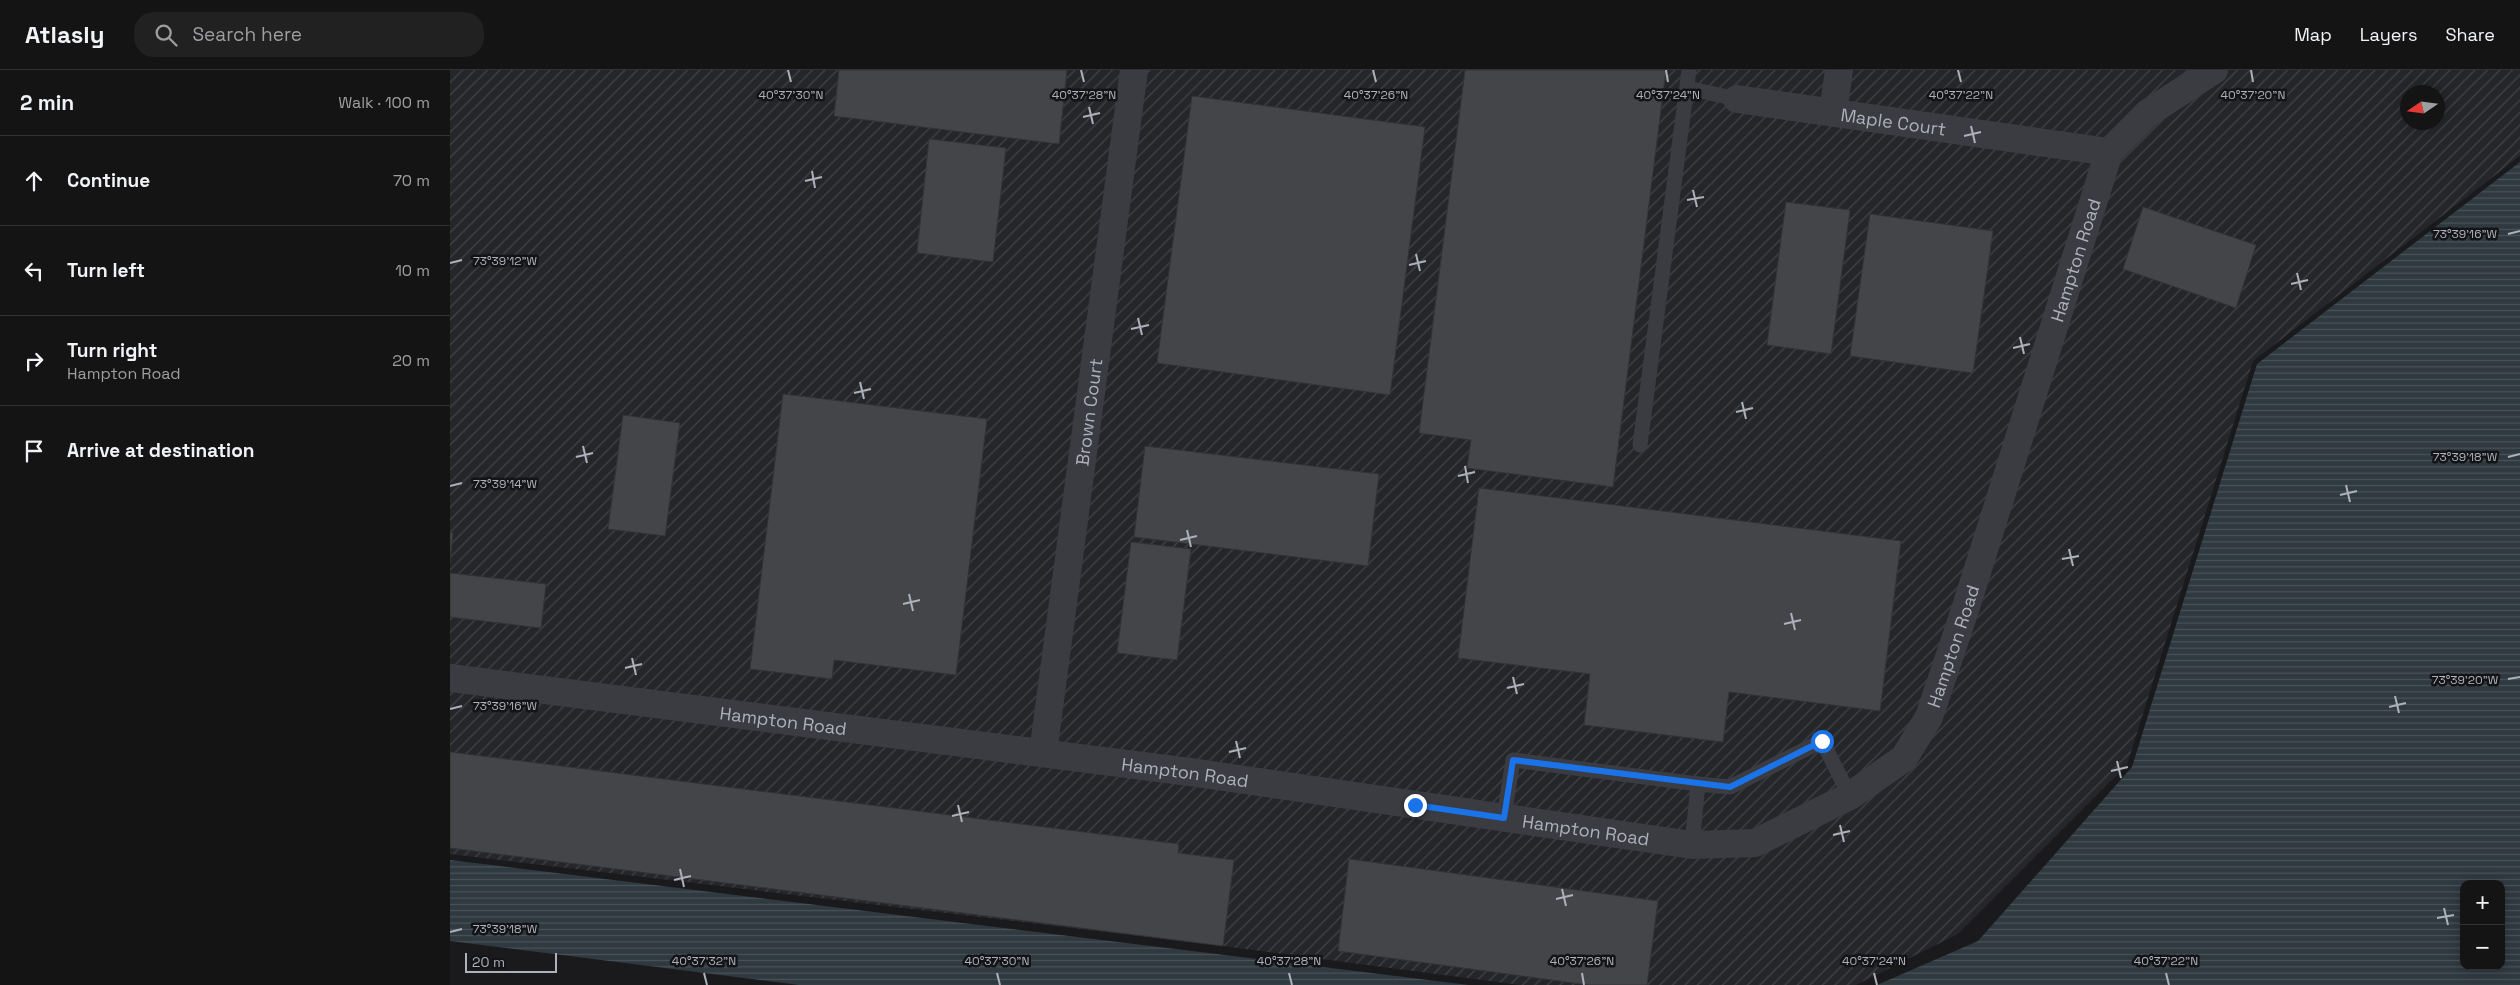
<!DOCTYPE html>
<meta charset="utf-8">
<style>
:root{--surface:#141415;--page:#212122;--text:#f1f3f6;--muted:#9d9ea0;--line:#333334}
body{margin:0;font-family:"Space Grotesk",sans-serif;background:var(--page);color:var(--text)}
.controls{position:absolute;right:15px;bottom:15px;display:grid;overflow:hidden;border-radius:10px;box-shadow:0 2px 12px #0003}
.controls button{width:45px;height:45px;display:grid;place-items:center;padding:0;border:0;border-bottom:1px solid var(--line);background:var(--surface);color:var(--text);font:25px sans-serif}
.compass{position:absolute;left:1950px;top:15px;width:45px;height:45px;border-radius:50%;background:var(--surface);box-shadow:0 2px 12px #0003;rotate:257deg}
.scale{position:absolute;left:15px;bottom:12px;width:92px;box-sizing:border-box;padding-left:5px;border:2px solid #acb1bb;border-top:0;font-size:14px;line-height:18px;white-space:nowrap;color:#acb1bb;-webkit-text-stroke:4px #141417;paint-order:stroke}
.stop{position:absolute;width:15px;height:15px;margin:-11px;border:4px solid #1a73e8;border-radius:50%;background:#fff}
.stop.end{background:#1a73e8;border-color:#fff;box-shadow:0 1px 5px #0008}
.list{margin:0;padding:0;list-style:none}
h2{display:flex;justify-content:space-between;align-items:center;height:65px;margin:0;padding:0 20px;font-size:21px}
h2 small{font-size:16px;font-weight:400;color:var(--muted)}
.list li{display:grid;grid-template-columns:32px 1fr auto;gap:15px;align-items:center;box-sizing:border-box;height:90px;padding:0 20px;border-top:1px solid var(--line)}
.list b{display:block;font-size:19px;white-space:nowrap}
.list p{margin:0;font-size:16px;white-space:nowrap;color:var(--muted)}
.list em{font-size:16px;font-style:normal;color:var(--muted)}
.icon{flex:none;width:28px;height:28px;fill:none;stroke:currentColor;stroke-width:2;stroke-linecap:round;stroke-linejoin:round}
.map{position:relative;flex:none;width:2070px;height:915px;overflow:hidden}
header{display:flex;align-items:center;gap:30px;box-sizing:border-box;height:70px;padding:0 25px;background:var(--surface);border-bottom:1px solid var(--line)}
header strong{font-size:24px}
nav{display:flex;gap:28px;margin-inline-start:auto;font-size:18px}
.search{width:350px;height:45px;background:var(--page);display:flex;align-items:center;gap:12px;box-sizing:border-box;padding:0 18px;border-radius:20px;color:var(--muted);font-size:19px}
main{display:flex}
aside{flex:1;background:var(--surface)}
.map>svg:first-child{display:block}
.industrial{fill:url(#industrial-furrows);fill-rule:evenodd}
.water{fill:url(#water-rules);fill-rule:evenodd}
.building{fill:#444549;stroke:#343438}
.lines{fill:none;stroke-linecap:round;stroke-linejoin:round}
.lane{stroke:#3a3c41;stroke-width:15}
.street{stroke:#3a3c41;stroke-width:28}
.route{stroke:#1a73e8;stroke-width:6}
.ticks{fill:none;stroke:#acb1bb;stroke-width:2}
.labels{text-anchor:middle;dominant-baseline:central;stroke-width:5;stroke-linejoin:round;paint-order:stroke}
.street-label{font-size:18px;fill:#acb1bb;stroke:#141417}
.ticks-label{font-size:12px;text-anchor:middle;fill:#acb1bb;stroke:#141417;stroke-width:5;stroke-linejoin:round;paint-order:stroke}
</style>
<header>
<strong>Atlasly</strong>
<div class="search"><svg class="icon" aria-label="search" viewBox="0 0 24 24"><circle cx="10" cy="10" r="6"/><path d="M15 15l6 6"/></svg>Search here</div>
<nav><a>Map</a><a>Layers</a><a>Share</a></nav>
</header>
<main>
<aside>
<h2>2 min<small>Walk · 100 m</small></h2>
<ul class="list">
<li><svg class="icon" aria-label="ahead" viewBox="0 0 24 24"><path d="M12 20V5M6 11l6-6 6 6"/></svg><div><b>Continue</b></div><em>70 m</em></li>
<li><svg class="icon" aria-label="left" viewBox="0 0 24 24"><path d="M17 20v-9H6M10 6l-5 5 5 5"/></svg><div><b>Turn left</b></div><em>10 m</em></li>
<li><svg class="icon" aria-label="right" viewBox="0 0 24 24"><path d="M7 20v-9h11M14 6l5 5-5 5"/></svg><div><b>Turn right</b><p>Hampton Road</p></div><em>20 m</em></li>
<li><svg class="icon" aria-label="arrive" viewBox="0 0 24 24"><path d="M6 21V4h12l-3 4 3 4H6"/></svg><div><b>Arrive at destination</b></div></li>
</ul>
</aside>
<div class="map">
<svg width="2070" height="915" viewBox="0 0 2070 915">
<defs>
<pattern id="industrial-furrows" width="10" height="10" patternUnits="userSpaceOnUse" patternTransform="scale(1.25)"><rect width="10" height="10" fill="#252629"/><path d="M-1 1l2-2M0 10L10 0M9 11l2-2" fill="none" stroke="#424346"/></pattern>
<pattern id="water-rules" width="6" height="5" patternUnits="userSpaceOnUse" patternTransform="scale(1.25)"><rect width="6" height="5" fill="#2f3940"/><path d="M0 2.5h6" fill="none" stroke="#4a535a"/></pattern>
</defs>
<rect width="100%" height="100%" fill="#1a1a1c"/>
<path class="industrial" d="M0 0H2070V86L1803 291 1677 695 1508 864 1406 915H1070L773 876 0 784ZM1958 22H1988V52H1958Z"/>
<g class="water">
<path d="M2070 92V915H1427L1528 871 1682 697 1807 294ZM2014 814H2051V896H2014Z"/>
<polygon points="0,790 1019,915 349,915 0,871"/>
</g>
<g class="building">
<polygon points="389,0 617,0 609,74 384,46"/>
<polygon points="1015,0 1216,0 1163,417 1017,398 1021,370 969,363"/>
<polygon points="742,26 975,57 940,325 707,293"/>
<polygon points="479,69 556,78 543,192 467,183"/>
<polygon points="1336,132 1400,140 1381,284 1317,275"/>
<polygon points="1693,137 1806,175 1786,238 1673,199"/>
<polygon points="1420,144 1543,161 1523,303 1400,286"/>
<polygon points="333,324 537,349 506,605 384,590 382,609 300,599"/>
<polygon points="173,345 230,353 215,466 158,459"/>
<polygon points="695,376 929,404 918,496 684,467"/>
<polygon points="1029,418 1451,471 1430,641 1279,622 1273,672 1134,655 1140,604 1008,588"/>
<polygon points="0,462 3,463 0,493"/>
<polygon points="681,472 741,479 727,590 667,583"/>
<polygon points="0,503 96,514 91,558 0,547"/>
<polygon points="0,682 729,774 728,783 784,790 773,876 0,778"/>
<polygon points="899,789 1208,831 1197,915 1138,915 888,881"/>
</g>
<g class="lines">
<g class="lane">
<polyline points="1237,18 1287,29"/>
<polyline points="1190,375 1239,0"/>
<polyline points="1054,747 1063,690 1248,714"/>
<polyline points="1242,775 1248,714 1280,717 1372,671 1400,726"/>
</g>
<g class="street">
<path id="s1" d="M1287 29 1659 82"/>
<polyline points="1383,43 1389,0"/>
<path id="s2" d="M0 608 740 702 1242 775 1305 773 1400 726 1454 688 1479 647 1515 540 1659 82 1698 43 1764 0"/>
<path id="s3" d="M593 683 684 0"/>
</g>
</g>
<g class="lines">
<polyline class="route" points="965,735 1054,748 1063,690 1280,717 1372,671"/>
</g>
<path class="ticks" d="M338 0 341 12M631 0 634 12M923 0 926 12M1216 0 1218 12M1508 0 1511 12M1801 0 1803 12M639 37 643 54M633 47 650 43M1521 56 1525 73M1514 66 1531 62M362 101 365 118M355 111 372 107M1243 120 1247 137M1237 130 1254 127M2058 164 2070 161M966 184 970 201M0 193 12 190M959 195 976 191M1847 203 1851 220M1841 214 1858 210M688 248 692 265M681 259 699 255M1570 267 1574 284M1563 278 1580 274M410 312 414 329M404 323 421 319M1292 332 1296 349M1286 342 1303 338M133 376 137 393M126 387 143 383M2058 387 2070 384M1015 396 1018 413M1008 406 1025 402M1896 415 1900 432M0 416 12 413M1890 425 1907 421M737 460 741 477M730 470 747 466M1619 479 1623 496M1612 489 1629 486M459 524 463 541M453 534 470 530M1341 543 1345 560M1334 554 1351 550M182 588 186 605M175 598 192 594M1063 607 1067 624M2058 609 2070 607M1057 618 1074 614M1945 626 1949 643M1939 637 1956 633M0 639 12 636M786 671 790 688M779 682 796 678M1667 691 1671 708M1661 701 1678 697M508 735 512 752M502 746 519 742M1390 755 1394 772M1383 765 1400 761M230 799 234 817M224 810 241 806M1112 819 1116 836M1106 829 1123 825M1994 838 1998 855M1987 848 2004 845M0 862 12 859M254 903 257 915M547 903 550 915M839 903 842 915M1132 903 1134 915M1424 903 1427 915M1716 903 1719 915"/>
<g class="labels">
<g class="street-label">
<text stroke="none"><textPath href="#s1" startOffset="158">Maple Court</textPath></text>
<text stroke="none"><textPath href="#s2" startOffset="2016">Hampton Road</textPath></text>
<text stroke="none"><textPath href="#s3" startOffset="344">Brown Court</textPath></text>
<text stroke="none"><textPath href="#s2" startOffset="1611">Hampton Road</textPath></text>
<text stroke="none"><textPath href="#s2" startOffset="336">Hampton Road</textPath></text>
<text stroke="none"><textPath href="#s2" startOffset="741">Hampton Road</textPath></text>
<text stroke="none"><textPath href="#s2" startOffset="1146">Hampton Road</textPath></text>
</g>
</g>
<g class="ticks-label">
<text x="341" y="29">40°37'30"N</text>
<text x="634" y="29">40°37'28"N</text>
<text x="926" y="29">40°37'26"N</text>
<text x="1218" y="29">40°37'24"N</text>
<text x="1511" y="29">40°37'22"N</text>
<text x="1803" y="29">40°37'20"N</text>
<text x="2015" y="168">73°39'16"W</text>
<text x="55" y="195">73°39'12"W</text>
<text x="2015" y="391">73°39'18"W</text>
<text x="55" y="418">73°39'14"W</text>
<text x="2015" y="614">73°39'20"W</text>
<text x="55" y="640">73°39'16"W</text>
<text x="55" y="863">73°39'18"W</text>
<text x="254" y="895">40°37'32"N</text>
<text x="547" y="895">40°37'30"N</text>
<text x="839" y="895">40°37'28"N</text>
<text x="1132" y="895">40°37'26"N</text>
<text x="1424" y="895">40°37'24"N</text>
<text x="1716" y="895">40°37'22"N</text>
</g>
</svg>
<div class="controls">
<button>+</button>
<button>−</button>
</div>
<svg class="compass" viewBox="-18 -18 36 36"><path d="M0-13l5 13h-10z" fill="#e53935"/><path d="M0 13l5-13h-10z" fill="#9d9ea0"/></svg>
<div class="scale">20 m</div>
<div class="stop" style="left:1372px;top:671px"></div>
<div class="stop end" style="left:965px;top:735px"></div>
</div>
</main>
